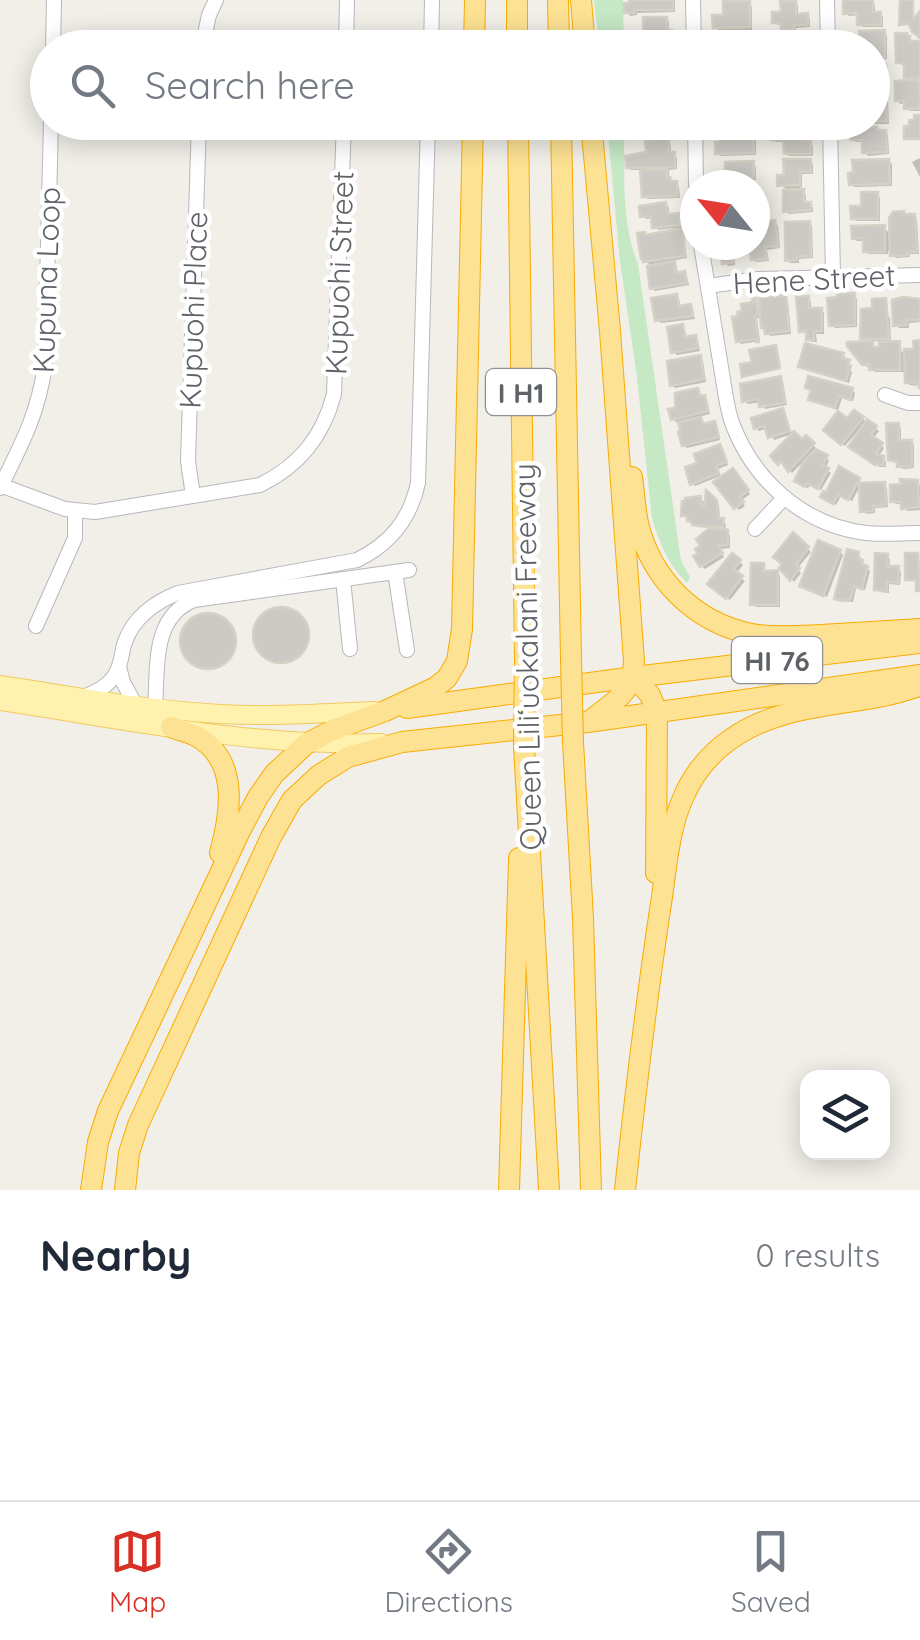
<!DOCTYPE html>
<meta charset="utf-8">
<style>
:root{--surface:#fff;--page:#f2f2f3;--text:#1f2937;--muted:#747a83;--line:#e0e1e3;--accent:#d93025}
body{margin:0;font-family:Quicksand,sans-serif;background:var(--page);color:var(--text)}
.controls{position:absolute;right:30px;bottom:30px;display:grid;overflow:hidden;border-radius:20px;box-shadow:0 5px 25px #0003}
.controls button{width:90px;height:90px;display:grid;place-items:center;padding:0;border:0;border-bottom:2px solid var(--line);background:var(--surface);color:var(--text);font:50px sans-serif}
.compass{position:absolute;left:680px;top:170px;width:90px;height:90px;border-radius:50%;background:var(--surface);box-shadow:0 5px 25px #0003;rotate:300deg}
.list{margin:0;padding:0;list-style:none}
h2{display:flex;justify-content:space-between;align-items:center;height:130px;margin:0;padding:0 40px;font-size:42px}
h2 small{font-size:32px;font-weight:400;color:var(--muted)}
.icon{flex:none;width:55px;height:55px;fill:none;stroke:currentColor;stroke-width:2;stroke-linecap:round;stroke-linejoin:round}
.map{position:relative;flex:none;width:920px;height:1190px;overflow:hidden}
.search{position:absolute;background:var(--surface);box-shadow:0 5px 25px #0003;left:30px;right:30px;top:30px;height:110px;display:flex;align-items:center;gap:25px;box-sizing:border-box;padding:0 35px;border-radius:55px;color:var(--muted);font-size:38px}
.sheet{height:310px;background:var(--surface)}
nav{display:flex;justify-content:space-around;align-items:center;box-sizing:border-box;height:140px;border-top:2px solid var(--line);background:var(--surface);font-size:28px;color:var(--muted)}
nav a{display:grid;justify-items:center;gap:5px}
nav .on{color:var(--accent)}
.map>svg:first-child{display:block}
.green{fill:#c5e8c5}
.shadow{fill:#0003;fill-rule:evenodd}
.building{fill:#cccac5;stroke:#d6d1c6;stroke-width:2.5}
.lines{fill:none;stroke-linecap:round;stroke-linejoin:round}
.minor-casing{stroke:#b5b8bc;stroke-width:16}
.major-casing{stroke:#f2c960;stroke-width:20}
.highway-casing{stroke:#f9ab00;stroke-width:22}
.minor{stroke:#fff;stroke-width:14}
.major{stroke:#fff2af;stroke-width:18}
.highway{stroke:#fde293;stroke-width:20}
.highway-bridge-casing{stroke:#f9ab00;stroke-width:22;stroke-linecap:butt}
.highway-bridge{stroke:#fde293;stroke-width:20}
.labels{text-anchor:middle;dominant-baseline:central;stroke-width:9;stroke-linejoin:round;paint-order:stroke}
.shield{fill:#fff;stroke:#8f9295;stroke-width:2.5}
.shield-label{font-size:28px;font-weight:bold;fill:#5f6368}
.street-label{font-size:30px;fill:#5f6368;stroke:#fff}
</style>
<div class="map">
<svg width="920" height="1190" viewBox="0 0 920 1190">
<rect width="100%" height="100%" fill="#f1efe8"/>
<g class="green">
<polygon points="594,0 623,0 624,47 599,47"/>
<path d="M607 123H624C625 169 620 220 638 264L681 561 690 577 687 583C668 564 659 543 652 518L637 377 620 261Z"/>
</g>
<g class="shadow">
<polygon points="632,0 675,0 675,12 637,13 637,15 630,16 627,12 632,5"/>
<polygon points="872,2 875,6 875,14 880,14 883,17 883,27 863,27 860,24 860,15 849,16 846,13"/>
<polygon points="748,3 752,7 752,30 718,30 715,27"/>
<polygon points="795,3 798,6 798,16 807,16 810,19 810,27 796,28 796,34 806,34 809,37 809,47 774,48 790,34 783,25 778,25 775,22"/>
<polygon points="666,19 669,22 669,32 674,35 674,44 671,44 675,48 652,48 646,41"/>
<polygon points="884,33 887,36 887,59 872,60 872,48"/>
<polygon points="906,35 912,42 920,44 920,111 910,111 906,103 900,104 897,100 913,83 907,77 907,65 902,65 898,62"/>
<polygon points="872,66 885,66 888,69 888,90 872,90"/>
<polygon points="872,97 885,97 888,100 889,124 854,124 853,122 872,122"/>
<polygon points="642,122 677,122 678,136 645,135 642,132"/>
<polygon points="717,122 743,122 743,124 719,125"/>
<polygon points="798,129 801,132 801,138 813,146 813,156 789,156 786,153 786,142 776,142 773,139"/>
<polygon points="876,129 888,135 889,154 868,156 865,152 864,142 856,142 853,139"/>
<polygon points="752,132 756,136 756,155 721,156 717,153 723,145"/>
<polygon points="668,142 671,145 671,155 677,158 677,169 669,170 669,179 679,187 680,198 648,199 645,196 643,170 631,170 628,167"/>
<polygon points="920,158 920,177 912,162"/>
<polygon points="810,161 813,164 813,174 802,174 802,187 799,188 806,195 806,204 813,207 813,212 789,214 786,211 785,188 779,185"/>
<polygon points="888,161 892,164 892,186 854,187 851,184"/>
<polygon points="753,164 756,167 756,180 752,180 752,185 716,185"/>
<polygon points="876,195 880,198 880,221 856,221 853,218"/>
<polygon points="666,204 669,208 669,217 678,216 681,219 687,258 671,261 677,267 678,275 684,274 687,277 689,285 655,291 652,288 650,265 643,258 647,238 674,232 673,228 658,230 655,227 654,218 646,219 643,216"/>
<polygon points="914,217 917,220 919,254 910,254 910,257 896,258 888,250 888,254 869,254 866,251 866,241 857,241 854,238 884,228 892,236"/>
<polygon points="775,223 778,226 780,248 767,250 769,261 756,262 753,259 752,245 755,245 755,225"/>
<polygon points="809,223 812,226 813,258 799,259 799,263 790,263 787,260"/>
<polygon points="723,245 747,245 747,250 734,252 735,265 728,266 725,262"/>
<polygon points="676,296 679,299 681,308 690,307 693,310 695,319 661,323 657,320"/>
<polygon points="854,296 857,299 857,327 835,328 832,325"/>
<polygon points="785,298 788,301 791,334 770,336 763,317 757,318 760,341 741,344 738,341 755,304 762,311"/>
<polygon points="808,299 811,302 811,310 821,310 824,313 824,334 816,334 817,342 812,342 808,339 808,334 801,331"/>
<path d="M885 301 888 304V316L890 318 891 344H899L902 352 916 351 920 343V386L910 385 907 382V372H875L872 367H867L863 363 868 344 862 338 874 311ZM869 341H881V350L875 347Z"/>
<polygon points="920,303 920,322 909,323 909,328 899,328 896,325"/>
<polygon points="682,326 685,330 687,340 695,338 698,341 700,351 677,355 674,352"/>
<polygon points="843,355 846,358 845,362 851,366 850,369 852,372 849,383 804,369 801,366"/>
<polygon points="700,358 703,361 706,382 675,388 672,385"/>
<polygon points="780,379 783,382 787,405 765,409 761,402 748,404 745,401"/>
<polygon points="808,387 852,390 855,393 853,401 842,398 838,410 813,402 810,399 813,391"/>
<polygon points="697,391 701,398 707,400 710,414 698,417 704,426 714,423 717,427 720,440 687,448 684,445 681,421 676,422 673,419"/>
<polygon points="783,411 792,434 774,440 768,428 759,431 756,428"/>
<polygon points="854,413 879,431 873,439 884,448 878,457 886,461 886,467 880,467 854,450 859,435 856,433 845,446 826,430 847,422"/>
<polygon points="898,425 901,428 901,442 911,442 914,445 914,468 903,469 891,459"/>
<polygon points="807,439 816,448 814,450 829,460 825,469 831,473 821,490 811,484 808,488 800,484 808,457 792,473 774,456 802,443"/>
<polygon points="722,450 728,465 718,469 720,476 695,486 692,483"/>
<polygon points="732,471 750,494 741,501 745,506 739,510 717,482"/>
<polygon points="859,480 862,483 852,501 841,496 836,505 826,500"/>
<polygon points="917,483 920,486 920,510 907,511 904,504 896,504 893,501"/>
<polygon points="884,485 887,488 888,507 875,508 875,513 866,514 863,510"/>
<polygon points="708,495 719,505 720,520 726,524 725,531 730,535 730,548 719,549 724,557 705,569 702,566 703,546 699,539 714,528 697,527 684,515 700,498 707,505"/>
<polygon points="794,536 811,552 797,569 801,573 794,582 782,568"/>
<polygon points="840,552 843,555 827,597 805,588"/>
<polygon points="858,555 861,558 860,561 870,571 865,590 856,588 853,602 840,601 837,598"/>
<polygon points="733,556 743,565 736,574 745,581 730,600 711,584"/>
<polygon points="886,556 890,559 889,568 898,569 901,572 900,585 889,584 889,593 880,592 877,589"/>
<polygon points="763,566 766,573 777,573 780,576 780,607 756,607 753,604"/>
<circle cx="282" cy="636" r="27"/>
<circle cx="209" cy="642" r="27"/>
</g>
<g class="building">
<polygon points="629,0 673,0 673,10 635,10 635,13 624,13 624,3 629,3"/>
<polygon points="843,0 873,0 873,12 881,12 881,25 857,25 857,13 843,14"/>
<polygon points="900,0 913,0 913,20 920,11 920,38 912,32 909,24 899,25"/>
<polygon points="723,1 750,1 750,27 713,28 712,15 723,15"/>
<polygon points="780,1 796,1 796,14 808,13 808,25 794,25 794,29 781,29 781,23 772,23 772,12 781,12"/>
<polygon points="643,17 667,17 667,30 672,30 672,42 643,42"/>
<polygon points="885,30 885,57 872,57 872,48 848,48 847,45 859,45 859,31"/>
<polygon points="807,31 807,44 801,44 801,48 771,48 771,32"/>
<polygon points="726,33 726,35 750,35 750,48 713,46 713,34"/>
<polygon points="895,33 907,33 907,36 910,36 910,41 920,41 920,78 904,78 904,63 896,63"/>
<polygon points="872,64 886,64 886,87 872,88"/>
<polygon points="919,80 920,109 904,109 904,101 895,101 895,81"/>
<polygon points="872,95 886,95 887,121 872,122"/>
<polygon points="914,115 920,115 920,139 904,139 904,126 909,126 909,120 914,120"/>
<polygon points="639,122 675,122 676,133 640,133"/>
<polygon points="770,127 799,127 799,135 802,135 802,141 811,141 811,154 784,154 783,140 771,140"/>
<polygon points="850,127 877,127 877,130 886,130 887,152 862,153 862,140 851,140"/>
<polygon points="753,130 754,153 715,154 715,142 720,142 720,131"/>
<polygon points="669,139 669,152 675,152 675,167 626,168 625,156 646,152 645,140"/>
<polygon points="783,159 811,159 811,172 800,172 800,185 777,186 777,175 784,175"/>
<polygon points="889,159 890,184 849,185 848,173 853,172 852,160"/>
<polygon points="754,161 754,178 749,178 749,185 713,185 713,175 725,174 725,162"/>
<polygon points="667,169 667,177 670,177 671,181 677,181 677,196 642,197 640,170"/>
<polygon points="804,189 804,202 811,202 811,210 783,212 783,190"/>
<polygon points="861,192 878,192 878,219 851,219 850,206 861,206"/>
<polygon points="666,202 668,214 679,213 680,225 652,228 651,216 640,217 639,206"/>
<polygon points="904,211 904,214 915,214 917,252 908,252 908,255 890,256 889,218 893,212"/>
<polygon points="775,220 778,246 765,247 767,259 751,260 749,245 755,245 755,222"/>
<polygon points="810,221 811,256 797,257 797,260 785,261 785,222"/>
<polygon points="885,225 885,252 863,252 863,238 852,239 851,226"/>
<polygon points="683,228 685,256 643,262 643,259 641,259 637,233 645,232 645,235"/>
<polygon points="720,245 745,245 745,248 732,249 734,262 722,264"/>
<polygon points="675,261 676,273 685,271 687,283 650,289 647,266"/>
<polygon points="837,293 855,293 855,325 829,326 827,298 837,297"/>
<polygon points="677,294 679,306 691,304 693,316 655,321 651,298"/>
<polygon points="786,295 789,331 765,334 764,328 761,328 759,298"/>
<polygon points="796,296 809,296 809,308 822,308 822,331 814,332 814,340 806,340 806,331 799,332"/>
<polygon points="903,297 920,299 920,320 907,320 907,325 893,326 892,300"/>
<polygon points="752,298 756,298 758,315 755,315 759,342 756,342 755,339 736,342 732,317 738,316 737,312 742,311 741,304 753,302"/>
<polygon points="886,298 889,339 860,339 861,309 872,308 872,299"/>
<polygon points="683,324 685,337 696,335 698,348 671,353 667,327"/>
<polygon points="920,340 920,388 919,388 919,384 915,385 915,382 905,383 904,349 914,349 913,341"/>
<polygon points="873,341 873,347 879,347 879,342 900,341 900,370 869,370 869,364 862,365 847,346 847,342"/>
<polygon points="805,343 844,353 842,358 850,360 848,366 851,366 846,381 798,367"/>
<polygon points="776,345 780,368 742,377 740,364 752,362 749,350"/>
<polygon points="701,355 704,379 670,386 667,361"/>
<polygon points="781,376 785,403 759,407 758,399 742,402 740,384"/>
<polygon points="808,376 853,388 850,400 839,396 835,408 808,400 811,390 805,388"/>
<polygon points="698,388 700,396 705,395 708,411 671,420 668,409 675,408 675,393"/>
<polygon points="783,408 790,431 768,438 764,426 754,429 751,418"/>
<polygon points="854,410 864,417 841,445 823,430 838,411 847,418"/>
<polygon points="701,417 703,424 715,421 719,437 682,446 678,432 680,431 678,422"/>
<polygon points="867,419 877,426 871,435 883,443 876,454 884,456 884,465 875,465 848,447"/>
<polygon points="886,423 899,423 899,440 912,440 912,466 897,467 897,462 888,460"/>
<polygon points="794,431 802,439 806,435 815,443 788,472 781,461 778,465 770,456"/>
<polygon points="720,444 727,462 716,466 719,473 690,485 685,467 697,463 694,454"/>
<polygon points="816,449 828,455 823,465 829,468 818,489 807,483 805,487 794,481 804,461"/>
<polygon points="839,466 860,478 848,500 838,495 833,504 820,497 823,491 826,492"/>
<polygon points="733,468 749,490 740,497 744,502 734,509 713,482"/>
<polygon points="900,479 918,480 919,507 901,509 901,502 890,502 890,485 901,484"/>
<polygon points="885,482 886,505 873,506 873,511 860,512 859,483"/>
<polygon points="706,490 717,500 718,518 724,518 723,527 692,525 692,522 687,521 687,516 681,516 682,501 685,501 685,498 701,496 701,504 705,505"/>
<polygon points="709,528 728,530 728,545 718,546 723,553 700,567 693,556 698,553 695,549 700,546 696,539"/>
<polygon points="793,532 809,547 796,565 800,568 790,581 779,568 782,564 773,557"/>
<polygon points="818,540 841,550 823,596 799,586"/>
<polygon points="847,549 859,552 858,559 863,560 862,564 868,566 862,589 854,586 850,600 844,599 843,601 834,599"/>
<polygon points="732,553 741,560 734,569 743,576 726,599 707,584"/>
<polygon points="875,553 888,554 887,566 899,566 898,583 887,582 887,591 874,590"/>
<polygon points="905,553 918,553 920,591 916,591 916,580 905,580"/>
<polygon points="751,563 764,563 764,571 778,570 778,605 750,605"/>
<circle cx="281" cy="635" r="28"/>
<circle cx="208" cy="641" r="28"/>
</g>
<g class="lines">
<defs>
<g id="minor">
<polyline points="693,0 694,48"/>
<polyline points="827,0 828,48"/>
<polyline points="53,48 54,0"/>
<polyline points="202,48 209,15 216,0"/>
<polyline points="346,48 347,0"/>
<polyline points="431,48 432,0"/>
<polyline points="695,122 696,185"/>
<polyline points="830,122 833,276"/>
<path d="M701 245C708 286 714 326 721 367 724 385 726 403 731 420 752 479 802 525 866 533 883 535 902 533 920 533"/>
<polyline points="708,286 758,279 920,275"/>
<polyline points="885,395 908,403 920,403"/>
<path d="M0 485 65 509 95 512 260 485C299 466 323 437 334 394L344 122"/>
<path d="M0 488C22 443 37 417 45 366L51 122"/>
<polyline points="193,496 188,461 199,122"/>
<polyline points="755,529 783,499"/>
<polyline points="395,572 407,650"/>
<polyline points="343,579 350,649"/>
<polyline points="36,626 75,538 75,511"/>
<polyline points="119,667 123,682 136,706"/>
<path d="M83 697C99 691 114 683 119 666 122 658 122 649 125 642 133 618 155 602 178 593L357 560C390 544 410 520 418 483L428 122"/>
<path d="M155 708C158 669 151 617 194 600L409 570"/>
</g>
<g id="major">
<path d="M0 685C73 696 147 710 221 714 273 717 324 713 375 711"/>
<path d="M0 701C126 720 253 747 381 743"/>
</g>
<g id="highway">
<polyline points="517,0 517,48"/>
<polyline points="558,0 559,48"/>
<polyline points="581,0 585,48"/>
<polyline points="474,48 475,0"/>
<polyline points="518,122 525,661"/>
<polyline points="561,122 571,659"/>
<path d="M591 122 610 331 634 661C633 694 614 701 591 720"/>
<path d="M632 477C634 492 635 508 638 523 651 579 695 623 752 634 774 638 798 636 821 635 854 633 887 631 920 629"/>
<polyline points="634,677 650,695 657,712 656,873"/>
<polyline points="407,708 634,677 920,643"/>
<path d="M171 727C178 730 187 732 194 735 240 758 231 813 220 853"/>
<polyline points="573,742 583,918 591,1190"/>
<polyline points="524,746 549,1190"/>
<polyline points="91,1190 98,1142 108,1111 240,831 258,797 274,774 306,744 333,730 385,711 436,687 447,678 457,661 462,629 473,122"/>
<polyline points="125,1190 129,1153 138,1125 271,837 292,800 319,775 348,757 402,742 588,722 920,675"/>
<polyline points="509,1190 519,858"/>
<path d="M625 1190C635 1096 646 1003 660 910 666 874 668 831 683 798 694 772 713 750 737 735 780 707 834 706 883 696 896 694 908 689 920 686"/>
</g>
</defs>
<use href="#minor" class="minor-casing"/>
<use href="#major" class="major-casing"/>
<use href="#highway" class="highway-casing"/>
<use href="#minor" class="minor"/>
<use href="#major" class="major"/>
<use href="#highway" class="highway"/>
<defs>
<g id="highway-bridge">
<polyline points="571,659 573,742"/>
<polyline points="524,746 525,661"/>
</g>
</defs>
<use href="#highway-bridge" class="highway-bridge-casing"/>
<use href="#highway-bridge" class="highway-bridge"/>
</g>
<g class="labels">
<g class="shield">
<rect x="486" y="369" width="70" height="46" rx="8"/>
<rect x="732" y="637" width="90" height="46" rx="8"/>
</g>
<g class="shield-label">
<text x="521" y="392">I H1</text>
<text x="777" y="660">HI 76</text>
</g>
<g class="street-label">
<text transform="translate(339 273) rotate(-88)">Kupuohi Street</text>
<text transform="translate(814 279) rotate(-3)">Hene Street</text>
<text transform="translate(46 280) rotate(-88)">Kupuna Loop</text>
<text transform="translate(193 310) rotate(-88)">Kupuohi Place</text>
<text transform="translate(527 657) rotate(-91)">Queen Liliʻuokalani Freeway</text>
</g>
</g>
</svg>
<div class="controls">
<button><svg class="icon" aria-label="layers" viewBox="0 0 24 24"><path d="M12 4l9 5-9 5-9-5zM3 14l9 5 9-5"/></svg></button>
</div>
<svg class="compass" viewBox="-18 -18 36 36"><path d="M0-13l5 13h-10z" fill="#e53935"/><path d="M0 13l5-13h-10z" fill="#747a83"/></svg>
<div class="search"><svg class="icon" aria-label="search" viewBox="0 0 24 24"><circle cx="10" cy="10" r="6"/><path d="M15 15l6 6"/></svg>Search here</div>
</div>
<section class="sheet">
<h2>Nearby<small>0 results</small></h2>
<ul class="list">
</ul>
</section>
<nav>
<a class="on"><svg class="icon" aria-label="map" viewBox="0 0 24 24"><path d="M3 6l6-2 6 2 6-2v14l-6 2-6-2-6 2zM9 4v14M15 6v14"/></svg>Map</a>
<a><svg class="icon" aria-label="directions" viewBox="0 0 24 24"><path d="M12 3l9 9-9 9-9-9zM9 14v-3h6M13 9l2 2-2 2"/></svg>Directions</a>
<a><svg class="icon" aria-label="saved" viewBox="0 0 24 24"><path d="M7 4h10v16l-5-4-5 4z"/></svg>Saved</a>
</nav>
